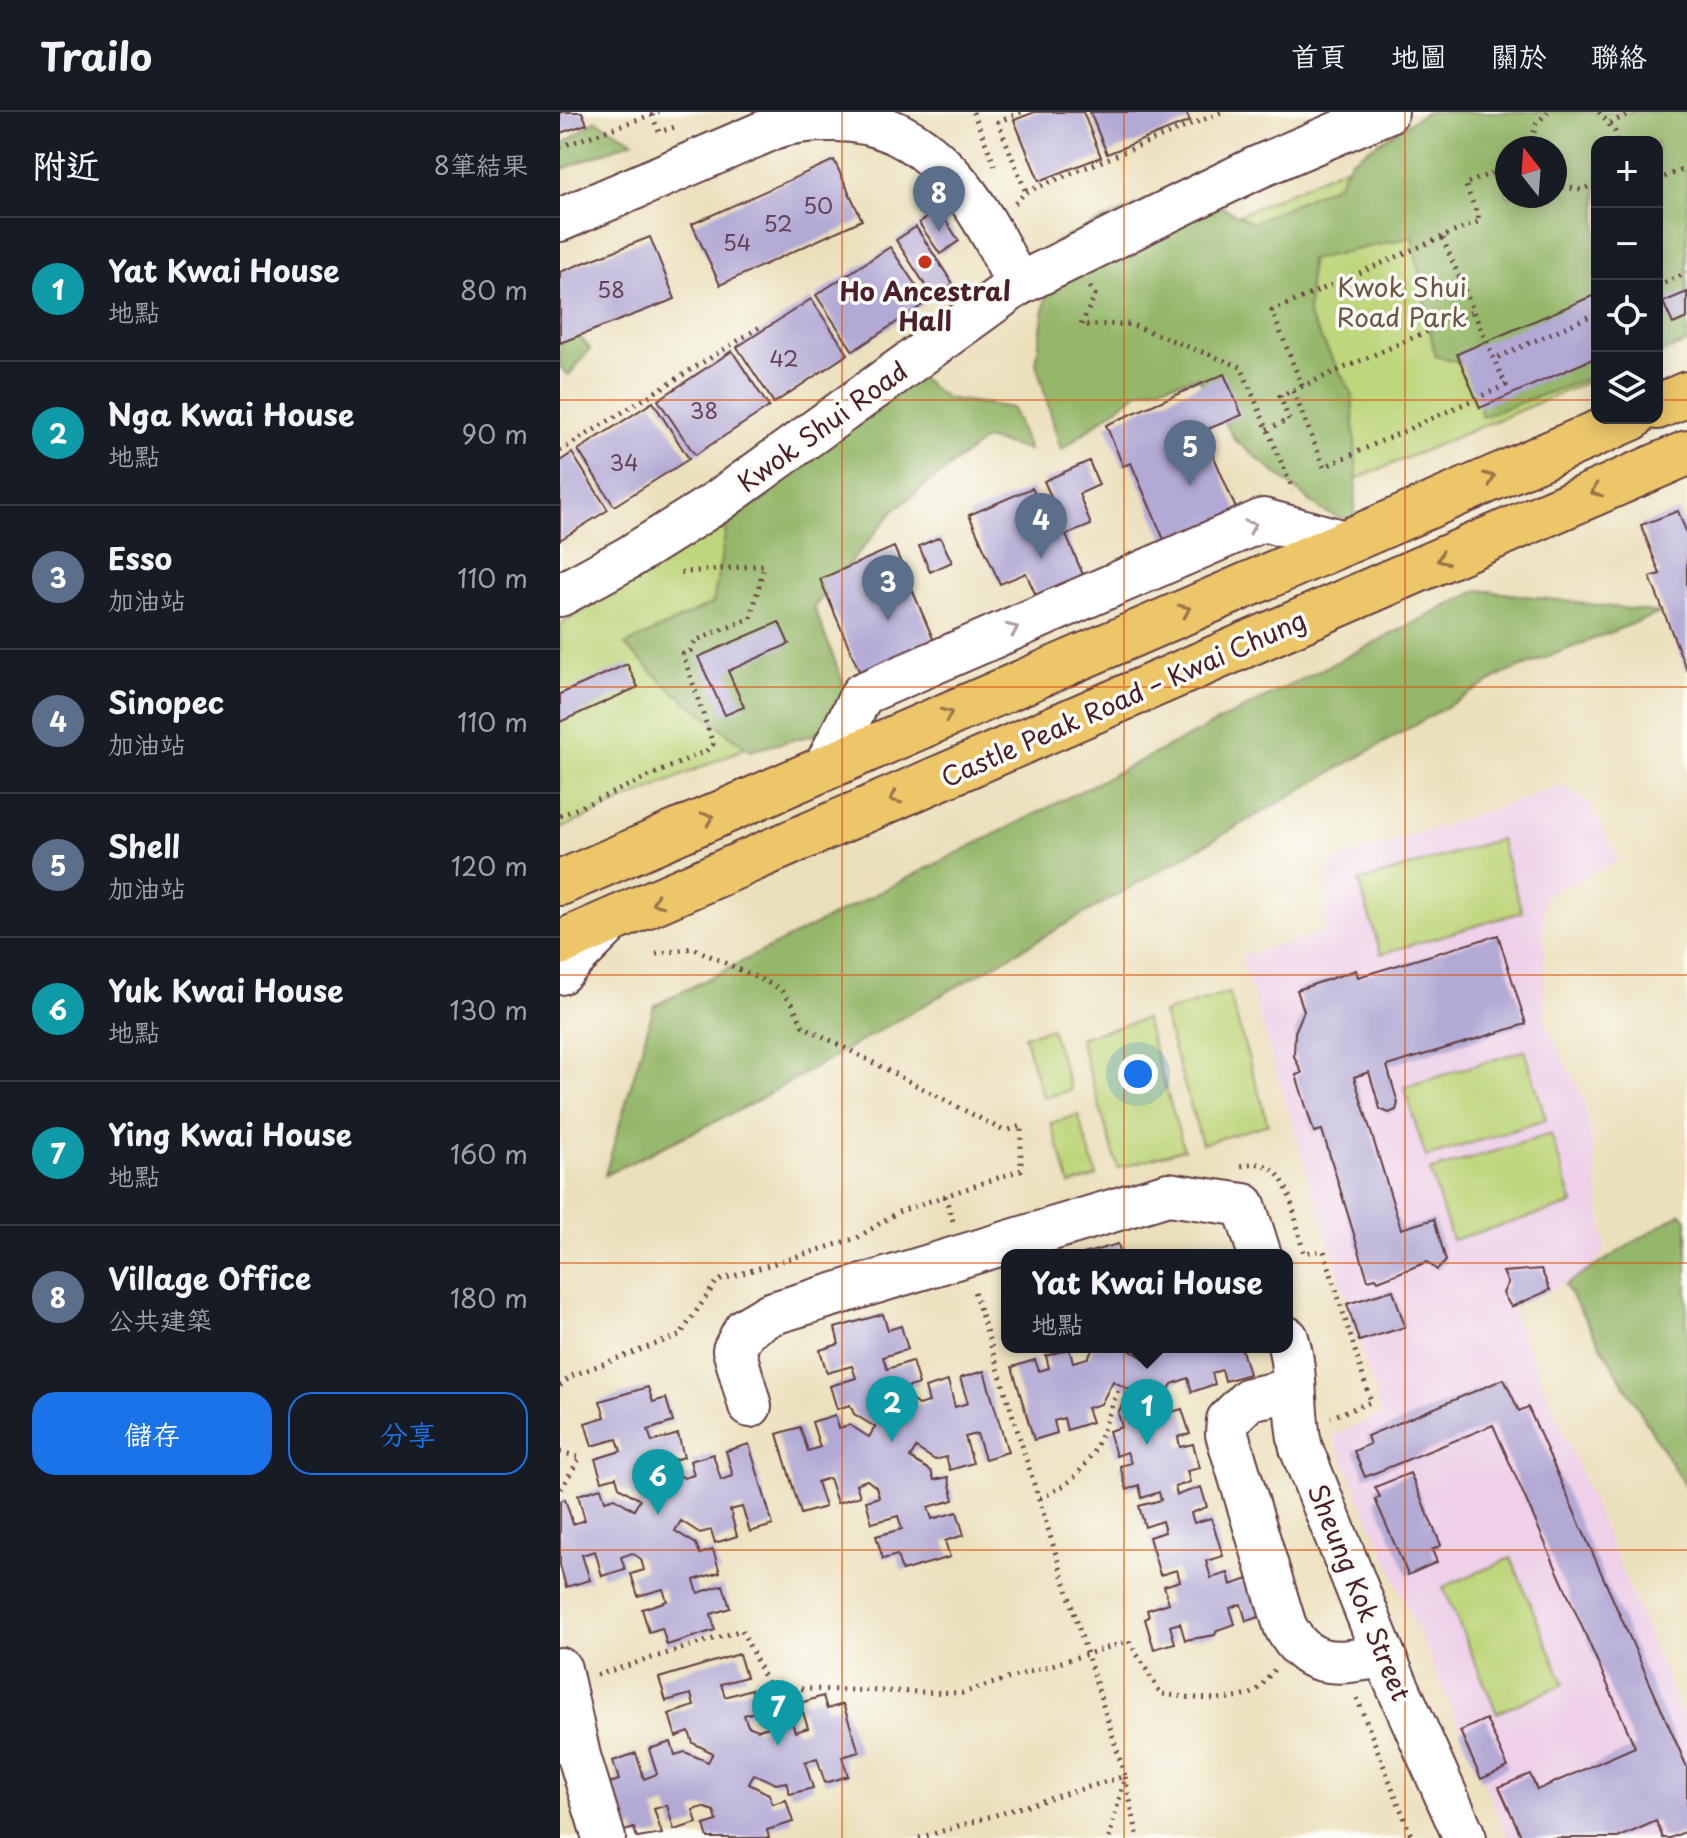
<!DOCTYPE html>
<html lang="zh-TW">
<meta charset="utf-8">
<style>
:root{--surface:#171b24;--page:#242831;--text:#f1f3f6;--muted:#9ea1a6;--line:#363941;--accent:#1a73e8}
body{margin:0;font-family:"Playpen Sans","LXGW WenKai TC",sans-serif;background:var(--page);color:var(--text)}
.controls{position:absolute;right:24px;top:24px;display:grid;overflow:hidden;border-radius:16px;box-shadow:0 4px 20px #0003}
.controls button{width:72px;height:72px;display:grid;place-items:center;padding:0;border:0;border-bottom:2px solid var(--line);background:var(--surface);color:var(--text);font:40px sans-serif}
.compass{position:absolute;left:935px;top:24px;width:72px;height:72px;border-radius:50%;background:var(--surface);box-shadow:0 4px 20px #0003;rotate:343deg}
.you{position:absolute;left:578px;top:962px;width:28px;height:28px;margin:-20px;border:6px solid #fff;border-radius:50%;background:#1a73e8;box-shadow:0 0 0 12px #1a73e833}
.badge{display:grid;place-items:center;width:52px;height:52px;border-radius:50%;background:var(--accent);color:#fff;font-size:26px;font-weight:700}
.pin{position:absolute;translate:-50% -66px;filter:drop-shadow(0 2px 4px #0008)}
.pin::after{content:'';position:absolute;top:42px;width:28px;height:24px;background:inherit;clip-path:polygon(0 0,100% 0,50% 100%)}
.popup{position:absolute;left:441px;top:1137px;width:292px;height:104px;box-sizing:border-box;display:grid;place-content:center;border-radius:16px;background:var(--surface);filter:drop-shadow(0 2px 6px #0005);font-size:26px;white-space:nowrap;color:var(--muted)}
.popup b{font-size:30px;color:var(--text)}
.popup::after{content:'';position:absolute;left:50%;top:100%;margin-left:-16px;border:16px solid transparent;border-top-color:var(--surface)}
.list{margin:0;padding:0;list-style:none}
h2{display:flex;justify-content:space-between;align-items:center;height:104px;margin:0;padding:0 32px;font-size:34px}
h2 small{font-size:26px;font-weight:400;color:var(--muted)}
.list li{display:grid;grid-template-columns:52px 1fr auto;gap:24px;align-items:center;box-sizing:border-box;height:144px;padding:0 32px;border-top:2px solid var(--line)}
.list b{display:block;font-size:30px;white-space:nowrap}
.list p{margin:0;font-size:26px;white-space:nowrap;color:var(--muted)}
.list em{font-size:26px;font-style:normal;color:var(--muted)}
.actions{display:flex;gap:16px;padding:24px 32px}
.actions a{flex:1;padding:18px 0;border:2px solid var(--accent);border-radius:24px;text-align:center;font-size:28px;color:var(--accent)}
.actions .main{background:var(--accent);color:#fff}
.icon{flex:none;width:44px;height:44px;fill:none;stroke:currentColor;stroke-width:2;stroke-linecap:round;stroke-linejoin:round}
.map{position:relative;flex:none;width:1127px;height:1726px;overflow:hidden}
header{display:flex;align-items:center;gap:48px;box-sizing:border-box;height:112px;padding:0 40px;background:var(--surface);border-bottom:2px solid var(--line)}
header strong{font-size:38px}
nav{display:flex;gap:44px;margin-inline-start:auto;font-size:28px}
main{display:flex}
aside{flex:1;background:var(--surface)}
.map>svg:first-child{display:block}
.built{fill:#eed0e8}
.green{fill:#bed67b;stroke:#847a53;stroke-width:2;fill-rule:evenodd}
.forest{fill:#96b76b;stroke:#706b4b;stroke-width:2;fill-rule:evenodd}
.building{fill:#b2a9d4}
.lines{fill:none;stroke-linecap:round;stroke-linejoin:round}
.minor-casing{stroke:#623c41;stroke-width:46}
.major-casing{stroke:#623c41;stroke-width:48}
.path{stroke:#623c41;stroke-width:5;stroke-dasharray:2 6;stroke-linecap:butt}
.minor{stroke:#fff;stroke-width:42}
.major{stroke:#ecc669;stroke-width:44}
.oneway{stroke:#9b724a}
.oneway2{stroke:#ae9aa0}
.grid{fill:none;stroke:#d8530f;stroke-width:2;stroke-opacity:0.55}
.poi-dot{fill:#c8321e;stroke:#fdfcf7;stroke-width:3}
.labels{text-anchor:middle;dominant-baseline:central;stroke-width:7;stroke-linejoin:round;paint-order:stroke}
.number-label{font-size:22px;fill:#644255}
.park-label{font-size:26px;fill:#6d5643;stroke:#fdfcf7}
.poi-label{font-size:26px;font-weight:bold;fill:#4a1f2b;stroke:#fdfcf7}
.street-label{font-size:26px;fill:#4a1f2b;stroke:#fdfcf7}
</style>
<header>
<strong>Trailo</strong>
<nav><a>首頁</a><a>地圖</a><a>關於</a><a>聯絡</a></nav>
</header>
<main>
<aside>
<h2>附近<small>8筆結果</small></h2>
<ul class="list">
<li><span class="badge" style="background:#0f9aa8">1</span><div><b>Yat Kwai House</b><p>地點</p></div><em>80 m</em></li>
<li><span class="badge" style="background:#0f9aa8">2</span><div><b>Nga Kwai House</b><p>地點</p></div><em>90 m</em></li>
<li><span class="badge" style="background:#5c6f8a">3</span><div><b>Esso</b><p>加油站</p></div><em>110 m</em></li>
<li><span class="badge" style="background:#5c6f8a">4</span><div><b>Sinopec</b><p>加油站</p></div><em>110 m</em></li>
<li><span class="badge" style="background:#5c6f8a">5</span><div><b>Shell</b><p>加油站</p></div><em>120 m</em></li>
<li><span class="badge" style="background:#0f9aa8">6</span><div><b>Yuk Kwai House</b><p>地點</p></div><em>130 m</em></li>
<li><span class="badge" style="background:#0f9aa8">7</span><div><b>Ying Kwai House</b><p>地點</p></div><em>160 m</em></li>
<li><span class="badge" style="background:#5c6f8a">8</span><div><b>Village Office</b><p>公共建築</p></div><em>180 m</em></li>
</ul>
<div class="actions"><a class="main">儲存</a><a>分享</a></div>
</aside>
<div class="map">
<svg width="1127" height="1726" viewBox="0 0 1127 1726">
<rect width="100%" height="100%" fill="#fdfcf7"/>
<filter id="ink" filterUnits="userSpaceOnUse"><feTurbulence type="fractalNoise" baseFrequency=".0125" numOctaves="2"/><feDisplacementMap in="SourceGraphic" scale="16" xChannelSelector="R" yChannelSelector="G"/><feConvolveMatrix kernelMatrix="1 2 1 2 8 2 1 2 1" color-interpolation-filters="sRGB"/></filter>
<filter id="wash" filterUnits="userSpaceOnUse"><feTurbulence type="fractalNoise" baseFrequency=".006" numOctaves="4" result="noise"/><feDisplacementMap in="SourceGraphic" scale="32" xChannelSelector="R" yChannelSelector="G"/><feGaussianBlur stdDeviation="1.8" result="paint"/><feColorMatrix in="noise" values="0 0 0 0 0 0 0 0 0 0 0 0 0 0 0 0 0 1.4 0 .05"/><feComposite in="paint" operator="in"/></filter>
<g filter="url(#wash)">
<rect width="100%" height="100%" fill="#ebe0bc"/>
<polygon class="built" points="1001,674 1029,690 1058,748 984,784 985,911 1023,985 1034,1041 1045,1139 1024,1163 951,1195 1127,1615 1127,1719 1110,1726 948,1726 773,1324 821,1302 681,844 764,820 770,751"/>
<g class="green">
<path d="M1127 0 1097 30H1037V266L763 381 616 132 802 47ZM947 36H995V84H947Z"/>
<polygon points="184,399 256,605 0,717 0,513"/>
<polygon points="940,727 962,800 821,842 799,770"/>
<polygon points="669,881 708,1012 642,1032 603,901"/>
<polygon points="585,907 624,1037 558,1056 519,926"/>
<polygon points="491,916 511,978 483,986 464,924"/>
<polygon points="965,938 986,1008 866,1045 844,975"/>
<polygon points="518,1003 537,1064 510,1073 491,1011"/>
<polygon points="991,1022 1013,1092 892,1128 870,1059"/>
<polygon points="951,1446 1004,1572 937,1601 883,1475"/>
</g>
<g class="forest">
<path d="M866 0H1127V231L1097 242V30H1037V263L921 305 918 256 875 244 852 125 750 148 748 203 792 282 797 365 793 411 761 398 675 328 638 265 580 279 501 338 476 251 494 131 621 72 692 111 778 72 790 49ZM947 36H995V84H947Z"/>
<polygon points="36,8 73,29 0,58 0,34"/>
<polygon points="17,221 30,237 9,263 0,255 0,231"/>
<polygon points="359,265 386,286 452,296 469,338 425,327 333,399 254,495 299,611 190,639 105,572 65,533 153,491 170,396"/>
<polygon points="919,478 1100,501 944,562 189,993 45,1063 94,894"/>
<polygon points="1121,1101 1127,1107 1127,1378 1005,1173"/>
</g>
<g id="blocks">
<g class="building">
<polygon points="0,0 22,0 27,12 0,21"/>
<polygon points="475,0 523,0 541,45 479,69 454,8"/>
<polygon points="530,0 626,0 630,9 547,42"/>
<polygon points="274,48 302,108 160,173 132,112"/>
<polygon points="378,97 399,129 380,142 359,111"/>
<polygon points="356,115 393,172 373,185 336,128"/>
<polygon points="90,125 115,187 0,231 0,160"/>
<polygon points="330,135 367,190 293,239 256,183"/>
<polygon points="1127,180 1127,206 1113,212 1103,190"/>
<polygon points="1037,182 1037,245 920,296 897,242"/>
<polygon points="251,187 288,242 214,291 177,235"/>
<polygon points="172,239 209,295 135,343 98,288"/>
<polygon points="664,262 682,303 643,319 680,406 608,437 571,351 563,354 546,313"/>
<polygon points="93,290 129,347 54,394 18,338"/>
<polygon points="12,341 48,398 0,428 0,349"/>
<polygon points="529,349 539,373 519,382 531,413 506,423 527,472 480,493 466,461 440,472 409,403 472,376 484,403 497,398 484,369"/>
<polygon points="1118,399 1127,422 1127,559 1090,465 1100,462 1081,413"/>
<polygon points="380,425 392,450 370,460 359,434"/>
<polygon points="334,435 377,536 303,568 260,467"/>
<polygon points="219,510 229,532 168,559 184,595 165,603 138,545"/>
<polygon points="67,552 78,575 0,610 0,582"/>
<polygon points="938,823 966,912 827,954 838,991 836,998 829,1001 820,997 809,960 794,965 841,1117 874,1107 886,1149 877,1158 867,1150 818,1169 816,1166 808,1168 762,1018 754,1020 736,963 742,961 734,944 735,920 744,899 737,878 796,858 798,865"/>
<polygon points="558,1132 561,1143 523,1143 523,1142"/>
<polygon points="981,1157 990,1178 951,1195 943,1181 948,1171 943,1160"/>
<polygon points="833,1178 845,1215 799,1229 787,1192"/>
<polygon points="323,1202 328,1218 341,1214 348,1237 323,1245 327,1257 352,1249 359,1272 346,1276 349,1286 358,1293 369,1290 365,1276 388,1269 395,1295 408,1291 400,1266 424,1259 448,1340 425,1347 417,1322 405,1325 413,1351 390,1358 386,1345 375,1348 356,1336 350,1346 371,1359 374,1368 388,1365 394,1388 368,1395 372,1407 397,1400 404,1423 385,1429 390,1445 342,1459 337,1443 323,1447 316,1424 342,1417 338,1404 312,1411 306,1389 319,1385 316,1375 307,1368 296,1372 300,1384 277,1391 269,1366 257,1370 265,1395 241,1402 217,1322 240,1315 248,1339 260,1335 252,1310 275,1303 279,1316 290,1313 309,1325 315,1315 294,1302 290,1293 277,1297 270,1274 296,1266 292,1254 267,1261 260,1238 279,1232 275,1216"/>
<polygon points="534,1235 573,1235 571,1239 588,1248 594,1235 681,1235 689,1262 665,1269 662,1258 652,1261 655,1272 632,1280 628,1266 612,1272 604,1287 608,1301 622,1297 630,1322 618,1325 620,1335 633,1332 640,1356 627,1359 630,1370 615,1375 617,1383 641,1375 647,1395 631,1401 634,1411 651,1406 663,1444 646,1449 651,1466 668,1461 671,1473 691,1466 706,1503 686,1509 681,1492 670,1496 675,1512 657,1518 655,1523 625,1528 620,1511 610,1514 615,1531 594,1537 585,1507 589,1505 587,1498 609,1491 604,1474 620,1469 617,1458 600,1463 589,1425 605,1420 602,1409 585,1415 579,1394 601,1388 599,1380 582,1386 579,1373 567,1378 560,1354 571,1351 567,1340 556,1344 549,1319 562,1315 558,1301 570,1278 553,1269 541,1292 527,1296 532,1310 507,1318 504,1306 494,1309 497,1321 474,1328 452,1255 475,1248 479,1259 489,1256 486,1244 509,1237 513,1250 528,1246"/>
<polygon points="944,1267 959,1299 968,1295 1127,1655 1127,1719 1110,1726 1103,1726 1096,1709 1058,1726 962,1726 939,1675 970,1662 977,1678 1075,1635 933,1313 805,1365 794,1339 810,1332 807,1324"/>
<polygon points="88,1275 93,1290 106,1286 113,1310 88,1318 92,1330 118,1322 124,1345 111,1349 114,1359 124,1366 134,1363 130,1349 153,1342 161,1368 173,1364 166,1339 189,1332 213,1413 190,1420 182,1395 170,1398 177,1424 155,1431 151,1418 140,1421 121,1409 115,1419 136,1432 140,1442 153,1438 160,1460 134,1468 138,1481 163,1473 170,1496 151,1502 155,1518 107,1533 102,1516 89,1520 82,1497 107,1489 103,1477 78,1484 71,1462 84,1458 81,1447 72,1441 61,1445 65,1457 42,1464 35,1439 22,1443 30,1468 6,1475 0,1453 0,1389 5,1387 13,1412 25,1408 18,1383 41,1376 45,1389 55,1386 74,1398 80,1388 59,1375 56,1365 42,1369 35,1347 61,1339 57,1327 32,1334 25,1311 45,1305 40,1289"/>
<polygon points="850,1361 881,1433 872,1438 877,1450 848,1463 815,1387 820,1385 815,1375"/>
<polygon points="179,1542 186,1565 161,1572 165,1585 191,1577 198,1599 184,1603 188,1614 198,1618 209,1615 205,1602 227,1594 235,1620 248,1616 240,1591 263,1584 267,1597 283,1592 299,1640 282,1645 288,1664 265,1671 257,1646 245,1650 253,1676 230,1682 226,1670 216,1672 194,1662 189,1672 209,1682 212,1692 226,1688 233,1710 207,1718 209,1726 148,1726 144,1713 157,1709 154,1699 143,1695 133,1698 137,1711 114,1718 107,1693 94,1697 102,1722 77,1726 74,1716 58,1721 43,1673 59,1668 53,1649 76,1641 84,1667 97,1662 89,1637 111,1630 115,1643 125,1640 148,1650 153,1641 133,1631 129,1620 116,1625 109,1602 134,1594 131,1582 106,1589 99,1566"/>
<polygon points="926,1607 948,1655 921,1667 900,1619"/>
</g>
</g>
</g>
<g filter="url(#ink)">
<use href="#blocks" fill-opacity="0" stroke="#623c41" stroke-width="2"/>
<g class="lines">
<defs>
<g id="minor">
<path d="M0 108 216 15C234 9 252 8 271 8 368 5 422 93 457 173"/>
<polyline points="0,483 68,446 157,390 457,173 696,56 827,0"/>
<polyline points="265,655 302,582 703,408 781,429"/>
<polyline points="0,861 50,811"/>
<path d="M727 1226C738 1261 732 1299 741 1336L824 1544 905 1726"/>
<path d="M733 1278 689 1287 668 1308 667 1322 725 1514C749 1560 779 1551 824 1544"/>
<polyline points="190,1294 174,1238 185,1217 210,1202 608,1082 684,1093 700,1143"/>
<polyline points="0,1557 19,1644 44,1726"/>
</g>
<g id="major">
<polyline points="1097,295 1127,282"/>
<polyline points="0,771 1072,306"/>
<polyline points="0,831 1127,341"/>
</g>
</defs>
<use href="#minor" class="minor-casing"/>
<use href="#major" class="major-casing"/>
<g class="path">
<polyline points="413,0 437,59"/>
<polyline points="461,0 438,10 466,80"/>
<polyline points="1039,0 1055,20 1057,30"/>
<polyline points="92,3 99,20 118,14"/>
<polyline points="1050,11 1074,0"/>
<polyline points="0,35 99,0"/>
<polyline points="970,36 976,12 988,0"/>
<polyline points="947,55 905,72 920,109 882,125 934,247 1037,201"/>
<polyline points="1097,68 1127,56"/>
<polyline points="995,73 1021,78 1037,71"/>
<polyline points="455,91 466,80 662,0"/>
<polyline points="1097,174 1127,161"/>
<polyline points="530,175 535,183 521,213 570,212 681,255 733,378"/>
<polyline points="742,274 712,199 882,125"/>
<polyline points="733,279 764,355 946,273 934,247"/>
<polyline points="707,317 729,308 720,284 914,199"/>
<polyline points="0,339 200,215"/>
<polyline points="0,704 146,639 153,632 123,542 130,539 135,529 191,506 204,453 116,461"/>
<polyline points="96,842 133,836 219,876 232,891 243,914 444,1019"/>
<path d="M681 1054C732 1038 733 1109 744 1141L764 1139 811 1290 771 1305"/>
<polyline points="385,1084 393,1109"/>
<polyline points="0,1274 11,1264 120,1223 157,1169 297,1126 338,1100 461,1058 461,1014 449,1018"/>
<polyline points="0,1340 20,1345 0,1379"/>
<path d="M480 1386C537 1362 538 1325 560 1273"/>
<path d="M37 1563 182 1518 209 1576 402 1581 569 1529 601 1582C624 1585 678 1593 697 1578 703 1573 708 1564 714 1558"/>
<polyline points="797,1586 852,1726"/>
<polyline points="565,1665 578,1726"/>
<polyline points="359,1726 565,1664 413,1176"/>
<polyline points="549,1726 565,1665"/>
</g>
<use href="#minor" class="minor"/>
<use href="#major" class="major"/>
</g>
<defs><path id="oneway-chevron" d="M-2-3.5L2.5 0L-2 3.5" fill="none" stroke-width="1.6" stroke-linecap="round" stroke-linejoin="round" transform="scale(2)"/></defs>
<g class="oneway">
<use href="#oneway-chevron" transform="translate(930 366) rotate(-23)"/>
<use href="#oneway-chevron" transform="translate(1036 379) rotate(156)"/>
<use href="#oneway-chevron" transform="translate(882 447) rotate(156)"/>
<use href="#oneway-chevron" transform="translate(625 498) rotate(-24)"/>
<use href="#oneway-chevron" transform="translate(387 602) rotate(-24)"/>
<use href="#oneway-chevron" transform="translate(335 686) rotate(156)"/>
<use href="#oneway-chevron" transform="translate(148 706) rotate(-24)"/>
<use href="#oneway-chevron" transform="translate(97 790) rotate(156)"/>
</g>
<g class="oneway2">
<use href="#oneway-chevron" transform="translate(691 414) rotate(-22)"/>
<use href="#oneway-chevron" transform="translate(453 517) rotate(-24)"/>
</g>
</g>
<path class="grid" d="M282 0V1726M564 0V1726M845 0V1726M0 288H1037M1097 288H1127M0 575H1127M0 863H1127M0 1151H1127M0 1438H1127"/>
<circle class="poi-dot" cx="365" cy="150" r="8"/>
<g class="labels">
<g class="number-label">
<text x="258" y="92">50</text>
<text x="218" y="110">52</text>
<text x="177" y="129">54</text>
<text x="51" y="176">58</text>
<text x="224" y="245">42</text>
<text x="144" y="297">38</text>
<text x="64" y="349">34</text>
</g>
<g class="park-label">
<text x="842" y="174">Kwok Shui<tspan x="842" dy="30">Road Park</tspan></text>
</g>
<g class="poi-label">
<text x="365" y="178">Ho Ancestral<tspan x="365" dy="30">Hall</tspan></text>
</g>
<g class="street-label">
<text transform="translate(262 314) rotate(-36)">Kwok Shui Road</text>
<text transform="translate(563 586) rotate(-24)">Castle Peak Road – Kwai Chung</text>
<text transform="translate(800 1480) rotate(68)">Sheung Kok Street</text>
</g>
</g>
</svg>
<div class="controls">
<button>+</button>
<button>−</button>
<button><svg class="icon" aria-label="locate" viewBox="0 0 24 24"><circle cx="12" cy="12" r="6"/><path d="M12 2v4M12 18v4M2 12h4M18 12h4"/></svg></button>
<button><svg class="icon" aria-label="layers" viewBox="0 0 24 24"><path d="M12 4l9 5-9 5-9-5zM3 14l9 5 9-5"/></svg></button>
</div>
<svg class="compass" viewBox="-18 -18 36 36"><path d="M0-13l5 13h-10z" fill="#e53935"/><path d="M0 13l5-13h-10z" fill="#9ea1a6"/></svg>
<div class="you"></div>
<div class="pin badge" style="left:587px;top:1333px;background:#0f9aa8">1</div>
<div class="popup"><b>Yat Kwai House</b>地點</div>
<div class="pin badge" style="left:332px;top:1330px;background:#0f9aa8">2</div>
<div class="pin badge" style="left:328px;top:509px;background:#5c6f8a">3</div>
<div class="pin badge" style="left:481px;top:447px;background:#5c6f8a">4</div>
<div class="pin badge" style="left:630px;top:374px;background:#5c6f8a">5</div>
<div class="pin badge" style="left:98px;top:1403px;background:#0f9aa8">6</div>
<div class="pin badge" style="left:218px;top:1634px;background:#0f9aa8">7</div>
<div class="pin badge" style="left:379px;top:120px;background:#5c6f8a">8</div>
</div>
</main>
